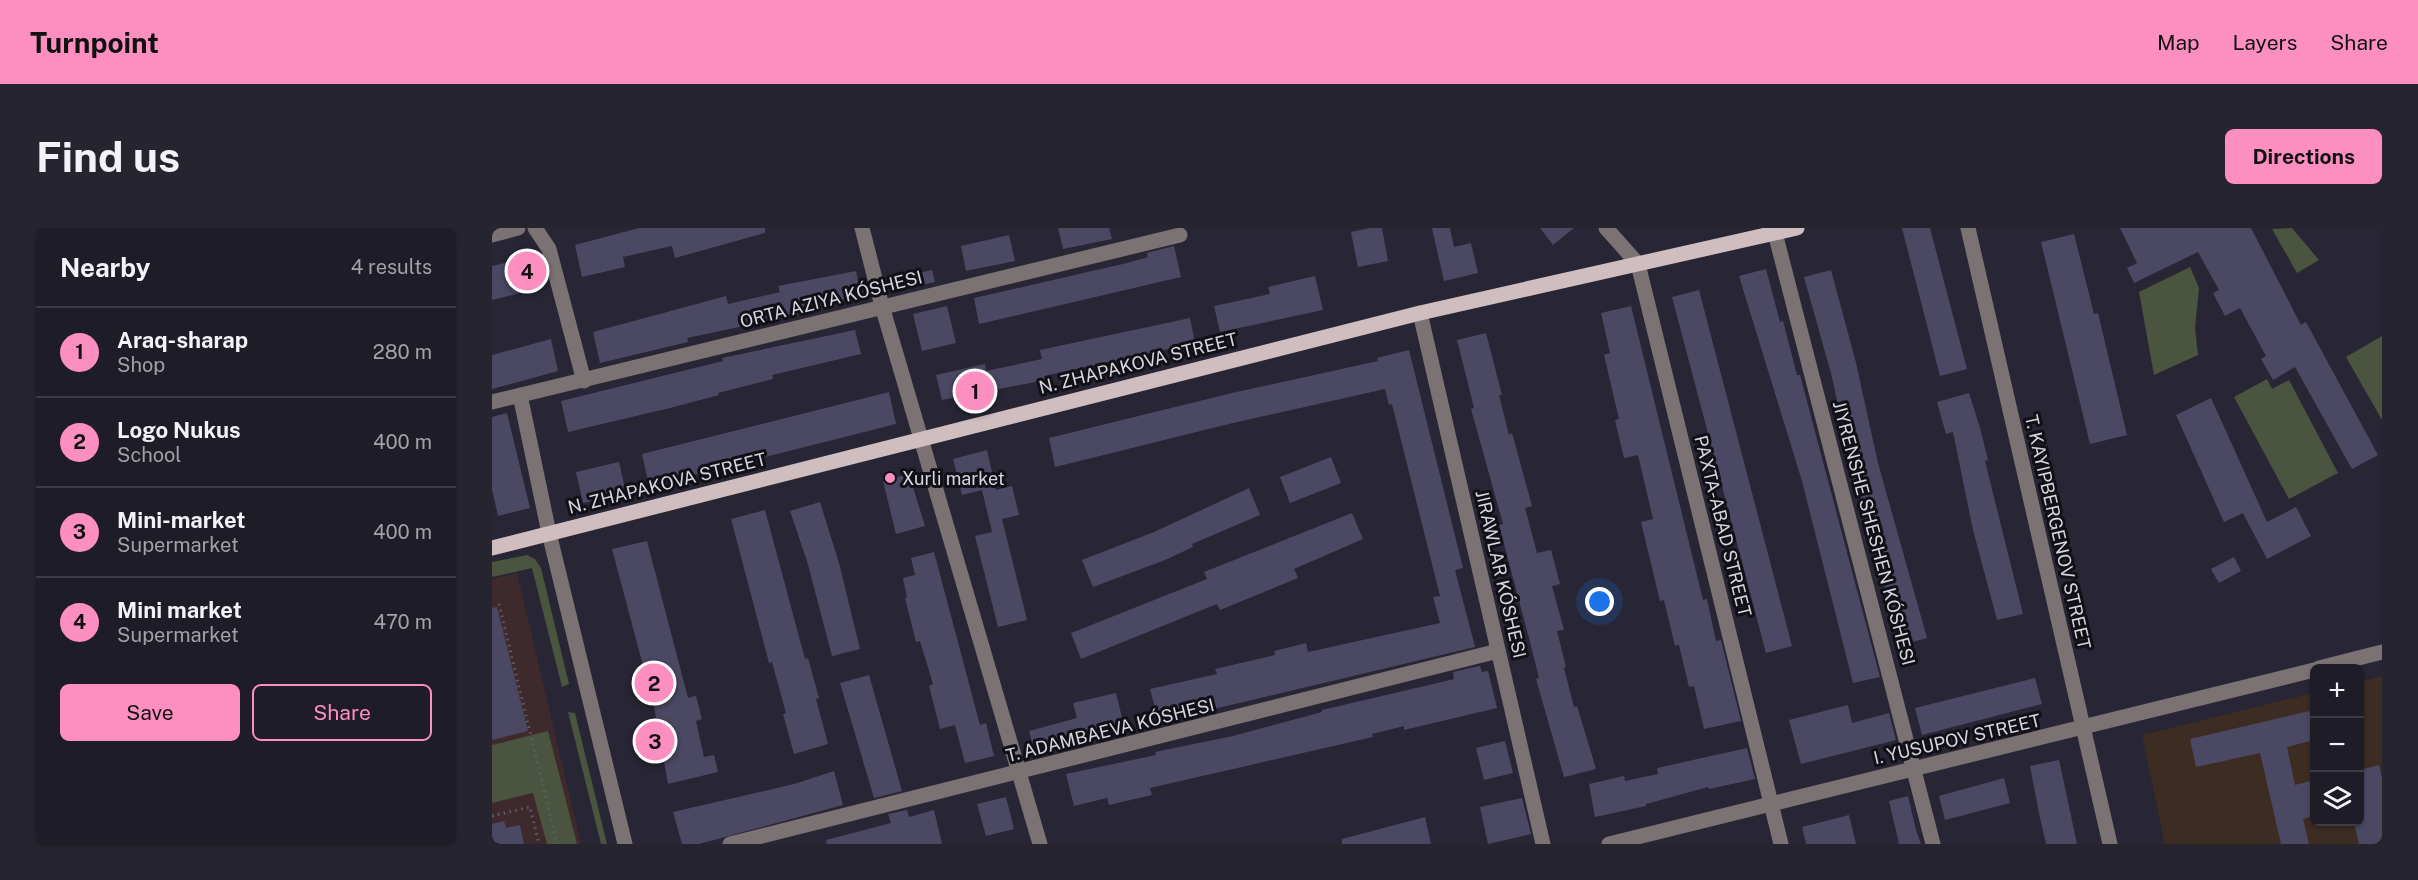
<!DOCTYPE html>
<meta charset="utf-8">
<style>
:root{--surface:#1e1c27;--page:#26252f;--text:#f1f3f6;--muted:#a1a1a7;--line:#3c3a44;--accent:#fd8ec0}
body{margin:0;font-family:"Public Sans",sans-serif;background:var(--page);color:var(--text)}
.controls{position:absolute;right:18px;bottom:18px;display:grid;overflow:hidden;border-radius:9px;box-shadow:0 2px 4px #0004}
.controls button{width:54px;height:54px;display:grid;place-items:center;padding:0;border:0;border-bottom:2px solid var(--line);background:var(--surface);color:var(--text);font:30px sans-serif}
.you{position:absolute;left:1108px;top:374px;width:21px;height:21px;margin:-15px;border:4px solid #fff;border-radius:50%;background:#1a73e8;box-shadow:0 0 0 9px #1a73e833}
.badge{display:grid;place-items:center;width:39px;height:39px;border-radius:50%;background:var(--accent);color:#111;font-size:20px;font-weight:700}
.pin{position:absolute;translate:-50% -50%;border:3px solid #fff;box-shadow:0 2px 6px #0006}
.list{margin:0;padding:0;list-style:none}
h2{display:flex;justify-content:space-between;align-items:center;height:78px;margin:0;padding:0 24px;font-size:26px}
h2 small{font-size:20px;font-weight:400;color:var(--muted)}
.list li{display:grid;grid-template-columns:39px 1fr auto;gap:18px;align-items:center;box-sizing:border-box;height:90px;padding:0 24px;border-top:2px solid var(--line)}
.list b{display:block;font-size:22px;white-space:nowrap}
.list p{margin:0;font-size:20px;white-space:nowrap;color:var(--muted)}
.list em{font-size:20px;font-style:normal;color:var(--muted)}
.actions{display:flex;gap:12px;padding:18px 24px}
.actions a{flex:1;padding:14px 0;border:2px solid var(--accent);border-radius:9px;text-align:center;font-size:21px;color:var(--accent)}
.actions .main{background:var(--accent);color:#111}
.icon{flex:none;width:33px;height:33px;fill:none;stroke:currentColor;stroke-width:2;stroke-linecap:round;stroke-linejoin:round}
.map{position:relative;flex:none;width:1890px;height:616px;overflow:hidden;border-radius:9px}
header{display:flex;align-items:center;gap:36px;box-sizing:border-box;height:84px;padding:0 30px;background:var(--accent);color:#111}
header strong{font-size:28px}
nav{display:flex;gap:33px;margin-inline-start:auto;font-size:21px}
.intro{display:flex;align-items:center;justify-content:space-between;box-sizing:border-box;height:144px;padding:0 36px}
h1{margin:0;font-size:42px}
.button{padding:15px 27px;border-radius:9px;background:var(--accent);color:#111;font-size:21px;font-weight:700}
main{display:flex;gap:36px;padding:0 36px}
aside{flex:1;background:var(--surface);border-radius:9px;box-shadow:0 2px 4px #0004}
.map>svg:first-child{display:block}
.education{fill:#3c2c22}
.medical{fill:#3e2a2c}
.green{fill:#4a543f}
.building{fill:#4b4863}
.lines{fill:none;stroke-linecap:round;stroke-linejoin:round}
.path{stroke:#605e6b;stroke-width:3;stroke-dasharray:1.5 4.5;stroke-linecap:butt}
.minor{stroke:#7b7273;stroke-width:15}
.major{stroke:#cfbdbf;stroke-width:15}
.poi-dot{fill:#fd8ec0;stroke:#111016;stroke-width:2}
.labels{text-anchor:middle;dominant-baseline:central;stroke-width:6;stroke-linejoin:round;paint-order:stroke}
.street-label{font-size:18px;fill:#d7d6df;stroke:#111016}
.poi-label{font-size:18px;fill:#d7d6df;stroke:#111016;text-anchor:start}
</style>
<header>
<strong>Turnpoint</strong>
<nav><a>Map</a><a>Layers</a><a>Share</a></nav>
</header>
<div class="intro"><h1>Find us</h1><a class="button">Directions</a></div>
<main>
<aside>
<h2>Nearby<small>4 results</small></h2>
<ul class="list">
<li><span class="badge">1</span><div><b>Araq-sharap</b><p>Shop</p></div><em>280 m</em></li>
<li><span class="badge">2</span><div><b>Logo Nukus</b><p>School</p></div><em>400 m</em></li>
<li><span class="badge">3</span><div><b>Mini-market</b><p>Supermarket</p></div><em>400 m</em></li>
<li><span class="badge">4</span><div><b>Mini market</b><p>Supermarket</p></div><em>470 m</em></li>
</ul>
<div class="actions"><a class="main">Save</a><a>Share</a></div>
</aside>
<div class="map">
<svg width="1890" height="616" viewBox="0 0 1890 616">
<rect width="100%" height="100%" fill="#282634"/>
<polygon class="education" points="1890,448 1890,616 1673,616 1650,507 1822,465 1822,594 1868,594 1868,454"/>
<polygon class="medical" points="25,345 89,616 0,616 0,351"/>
<g class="green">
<polygon points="1800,0 1827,32 1805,45 1780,1"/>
<polygon points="1698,39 1707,60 1703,100 1706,127 1662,147 1647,64"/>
<polygon points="1890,108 1890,192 1854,129"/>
<polygon points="1775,151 1780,161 1797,152 1846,245 1797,271 1742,169"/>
<polygon points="35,327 43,331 49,340 77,456 70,459 40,340 0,349 0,334"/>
<polygon points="76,484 83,485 115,616 109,616"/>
<polygon points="56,503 85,616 55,616 41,565 0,575 0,517"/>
</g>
<g class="building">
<polygon points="147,0 273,0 273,5 183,30 180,18 131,29 133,39 90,49 83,17"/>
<polygon points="566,0 617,0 620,11 571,21"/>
<polygon points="878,0 890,0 896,33 866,39 859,4"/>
<polygon points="940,0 958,0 962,19 979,15 986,45 952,53"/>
<polygon points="1048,0 1082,0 1061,17"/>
<polygon points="1410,0 1438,0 1475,141 1448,148"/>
<polygon points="1628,0 1759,0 1809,97 1814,94 1886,227 1860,241 1803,139 1781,152 1769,131 1774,128 1748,80 1733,88 1721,65 1727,62 1706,24 1642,55 1635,40 1645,35"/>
<polygon points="1582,6 1602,86 1606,85 1635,207 1598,216 1549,14"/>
<polygon points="517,7 523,33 474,43 469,18"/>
<polygon points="682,18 689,49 487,96 482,70 635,35 656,29 655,25"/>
<polygon points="39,29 47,60 0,72 0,38"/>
<polygon points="1274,41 1288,94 1291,93 1305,147 1308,147 1388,449 1361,455 1310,253 1247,48"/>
<polygon points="440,42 443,54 411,61 408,49"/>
<polygon points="1339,42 1364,135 1386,235 1435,410 1409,417 1361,247 1340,149 1312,49"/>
<polygon points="364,43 369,68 336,75 337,80 195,110 196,114 108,135 101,104 234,68 236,76 288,64 286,58"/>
<polygon points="823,48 831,82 728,104 722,78 778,66 776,59"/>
<polygon points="1207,62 1300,418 1274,425 1180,69"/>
<polygon points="455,78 464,115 430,123 421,86"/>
<polygon points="1139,78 1211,372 1215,371 1224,413 1229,412 1249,493 1212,501 1202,458 1197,459 1187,417 1183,418 1172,372 1168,373 1149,294 1161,291 1146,227 1132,230 1123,192 1127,191 1112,127 1118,125 1109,85"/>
<polygon points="698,90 703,115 552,148 553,152 450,172 444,147 493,136 494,143 550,131 548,122"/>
<polygon points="363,102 369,126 280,147 281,151 226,165 227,167 178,180 76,204 69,173 231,133 230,130"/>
<polygon points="994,105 1010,167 1007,167 1017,207 1020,205 1040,278 1033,280 1045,325 1059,322 1068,356 1060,358 1072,402 1065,403 1074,439 1072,440 1082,479 1085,478 1104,541 1072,549 1044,451 1047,450 1038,414 1007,297 1011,296 979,181 982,180 965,112"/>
<polygon points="59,111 66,143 0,161 0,127"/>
<polygon points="917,122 971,340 963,342 983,419 667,494 658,461 725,446 723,441 783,427 782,423 814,415 816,424 948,395 941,369 948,368 900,176 897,177 893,161 741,195 563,239 557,210 740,165 886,133 885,130"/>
<polygon points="397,164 404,196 157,258 150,226"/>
<polygon points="1477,165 1488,200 1496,232 1493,233 1531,386 1505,392 1481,302 1461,204 1454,206 1445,174"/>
<polygon points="1719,170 1775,294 1804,279 1819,308 1775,331 1751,285 1732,294 1684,187"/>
<polygon points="15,185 38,280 6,288 0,261 0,189"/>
<polygon points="495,222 504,262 520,258 527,287 510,291 535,392 506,399 483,308 500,304 490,262 470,267 461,231"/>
<polygon points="839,229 849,255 798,275 788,249"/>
<polygon points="127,234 134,265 91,275 84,244"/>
<polygon points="417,246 433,298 404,306 391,253"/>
<polygon points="757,260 768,287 700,316 701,319 673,332 601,359 590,332 662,304"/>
<polygon points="328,274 347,335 368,421 340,428 315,333 298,283"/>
<polygon points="273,282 313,431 316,430 327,470 324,471 336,516 302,526 291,486 294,485 280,434 277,435 239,291"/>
<polygon points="860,285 871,311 802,341 806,350 728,382 725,376 589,431 579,405 715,351 712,344"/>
<polygon points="155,313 196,470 204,468 210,491 204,493 212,529 222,527 226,544 176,556 162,479 120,321"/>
<polygon points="442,324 488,497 494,495 502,528 473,535 463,497 448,501 437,458 441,456 428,413 424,414 413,370 415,370 411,350 423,347 419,330"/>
<polygon points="1742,329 1749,343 1727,355 1719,341"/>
<polygon points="5,379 36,503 0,512 0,380"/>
<polygon points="988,438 990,444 996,443 1005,480 912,502 912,498 880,506 881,509 658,560 660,567 617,577 615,570 582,578 574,546 664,527 663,524 741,508 830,484 830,482 954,453 962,451 961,444"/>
<polygon points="377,447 410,563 382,570 348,455"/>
<polygon points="1543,450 1550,476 1430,507 1423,480"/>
<polygon points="624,465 633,502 543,525 537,503 585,490 581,475"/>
<polygon points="1356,477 1360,495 1397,485 1404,512 1309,536 1297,492"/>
<polygon points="1822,482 1822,512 1795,519 1803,557 1822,552 1822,588 1811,591 1817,616 1789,616 1768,525 1704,539 1698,511"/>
<polygon points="1013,513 1021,545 992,552 984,520"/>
<polygon points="1255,520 1263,551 1217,561 1216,559 1154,576 1154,578 1103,589 1097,556 1132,548 1133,553 1166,546 1165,540"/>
<polygon points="1567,532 1575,569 1585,616 1554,616 1548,590 1538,538"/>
<polygon points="1887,537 1890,551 1890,616 1867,616 1862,594 1868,594 1868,542"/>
<polygon points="342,543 351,577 207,616 190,616 181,584 302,556"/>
<polygon points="1512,550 1518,575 1453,592 1447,568"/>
<polygon points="1416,568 1424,602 1429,616 1407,616 1397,573"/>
<polygon points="514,569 522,601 494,608 485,576"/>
<polygon points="1030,570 1039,606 996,616 988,579"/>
<polygon points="415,582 417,589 442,582 450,616 335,616 334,612 399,595 396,586"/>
<polygon points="1357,587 1364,616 1314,616 1310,599"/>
<polygon points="933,589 939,616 850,616 850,611"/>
<polygon points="12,593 14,600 28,597 32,616 0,616 0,596"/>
</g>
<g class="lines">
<g class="path">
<polyline points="7,376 65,616"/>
<polyline points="0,588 38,579 47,616"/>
</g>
<g class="minor">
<polyline points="43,0 57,21 92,153"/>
<polyline points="370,0 390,78 548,616"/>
<polyline points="1114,0 1146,36 1289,616"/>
<polyline points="1476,0 1618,616"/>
<polyline points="1283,5 1441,616"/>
<polyline points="0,7 26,0"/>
<polyline points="928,85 1051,616"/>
<polyline points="28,167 57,305 133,616"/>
<polyline points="0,174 688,7"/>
<polyline points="1827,440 1890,424"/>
<polyline points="238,616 1006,423"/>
<polyline points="1117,616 1822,442"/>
</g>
<polyline class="major" points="0,320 928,85 1305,0"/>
</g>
<circle class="poi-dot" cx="398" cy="250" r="6"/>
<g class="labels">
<g class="street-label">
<text transform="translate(339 71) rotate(-14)">ORTA AZIYA KÓSHESI</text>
<text transform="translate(646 135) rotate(-14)">N. ZHAPAKOVA STREET</text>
<text transform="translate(175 255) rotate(-14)">N. ZHAPAKOVA STREET</text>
<text transform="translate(1231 298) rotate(76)">PAXTA-ABAD STREET</text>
<text transform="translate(1566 304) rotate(77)">T. KAYIPBERGENOV STREET</text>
<text transform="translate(1382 305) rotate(75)">JIYRENSHE SHESHEN KÓSHESI</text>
<text transform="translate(1009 346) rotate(77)">JIRAWLAR KÓSHESI</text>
<text transform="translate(618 502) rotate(-14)">T. ADAMBAEVA KÓSHESI</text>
<text transform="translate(1465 511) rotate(-13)">I. YUSUPOV STREET</text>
</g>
<g class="poi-label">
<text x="410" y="250">Xurli market</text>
</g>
</g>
</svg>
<div class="controls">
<button>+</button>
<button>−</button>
<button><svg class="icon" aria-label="layers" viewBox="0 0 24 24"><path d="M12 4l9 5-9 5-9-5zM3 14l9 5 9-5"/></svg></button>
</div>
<div class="you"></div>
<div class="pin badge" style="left:483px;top:163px">1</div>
<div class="pin badge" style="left:162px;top:455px">2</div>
<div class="pin badge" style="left:163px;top:513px">3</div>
<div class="pin badge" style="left:35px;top:43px">4</div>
</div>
</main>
